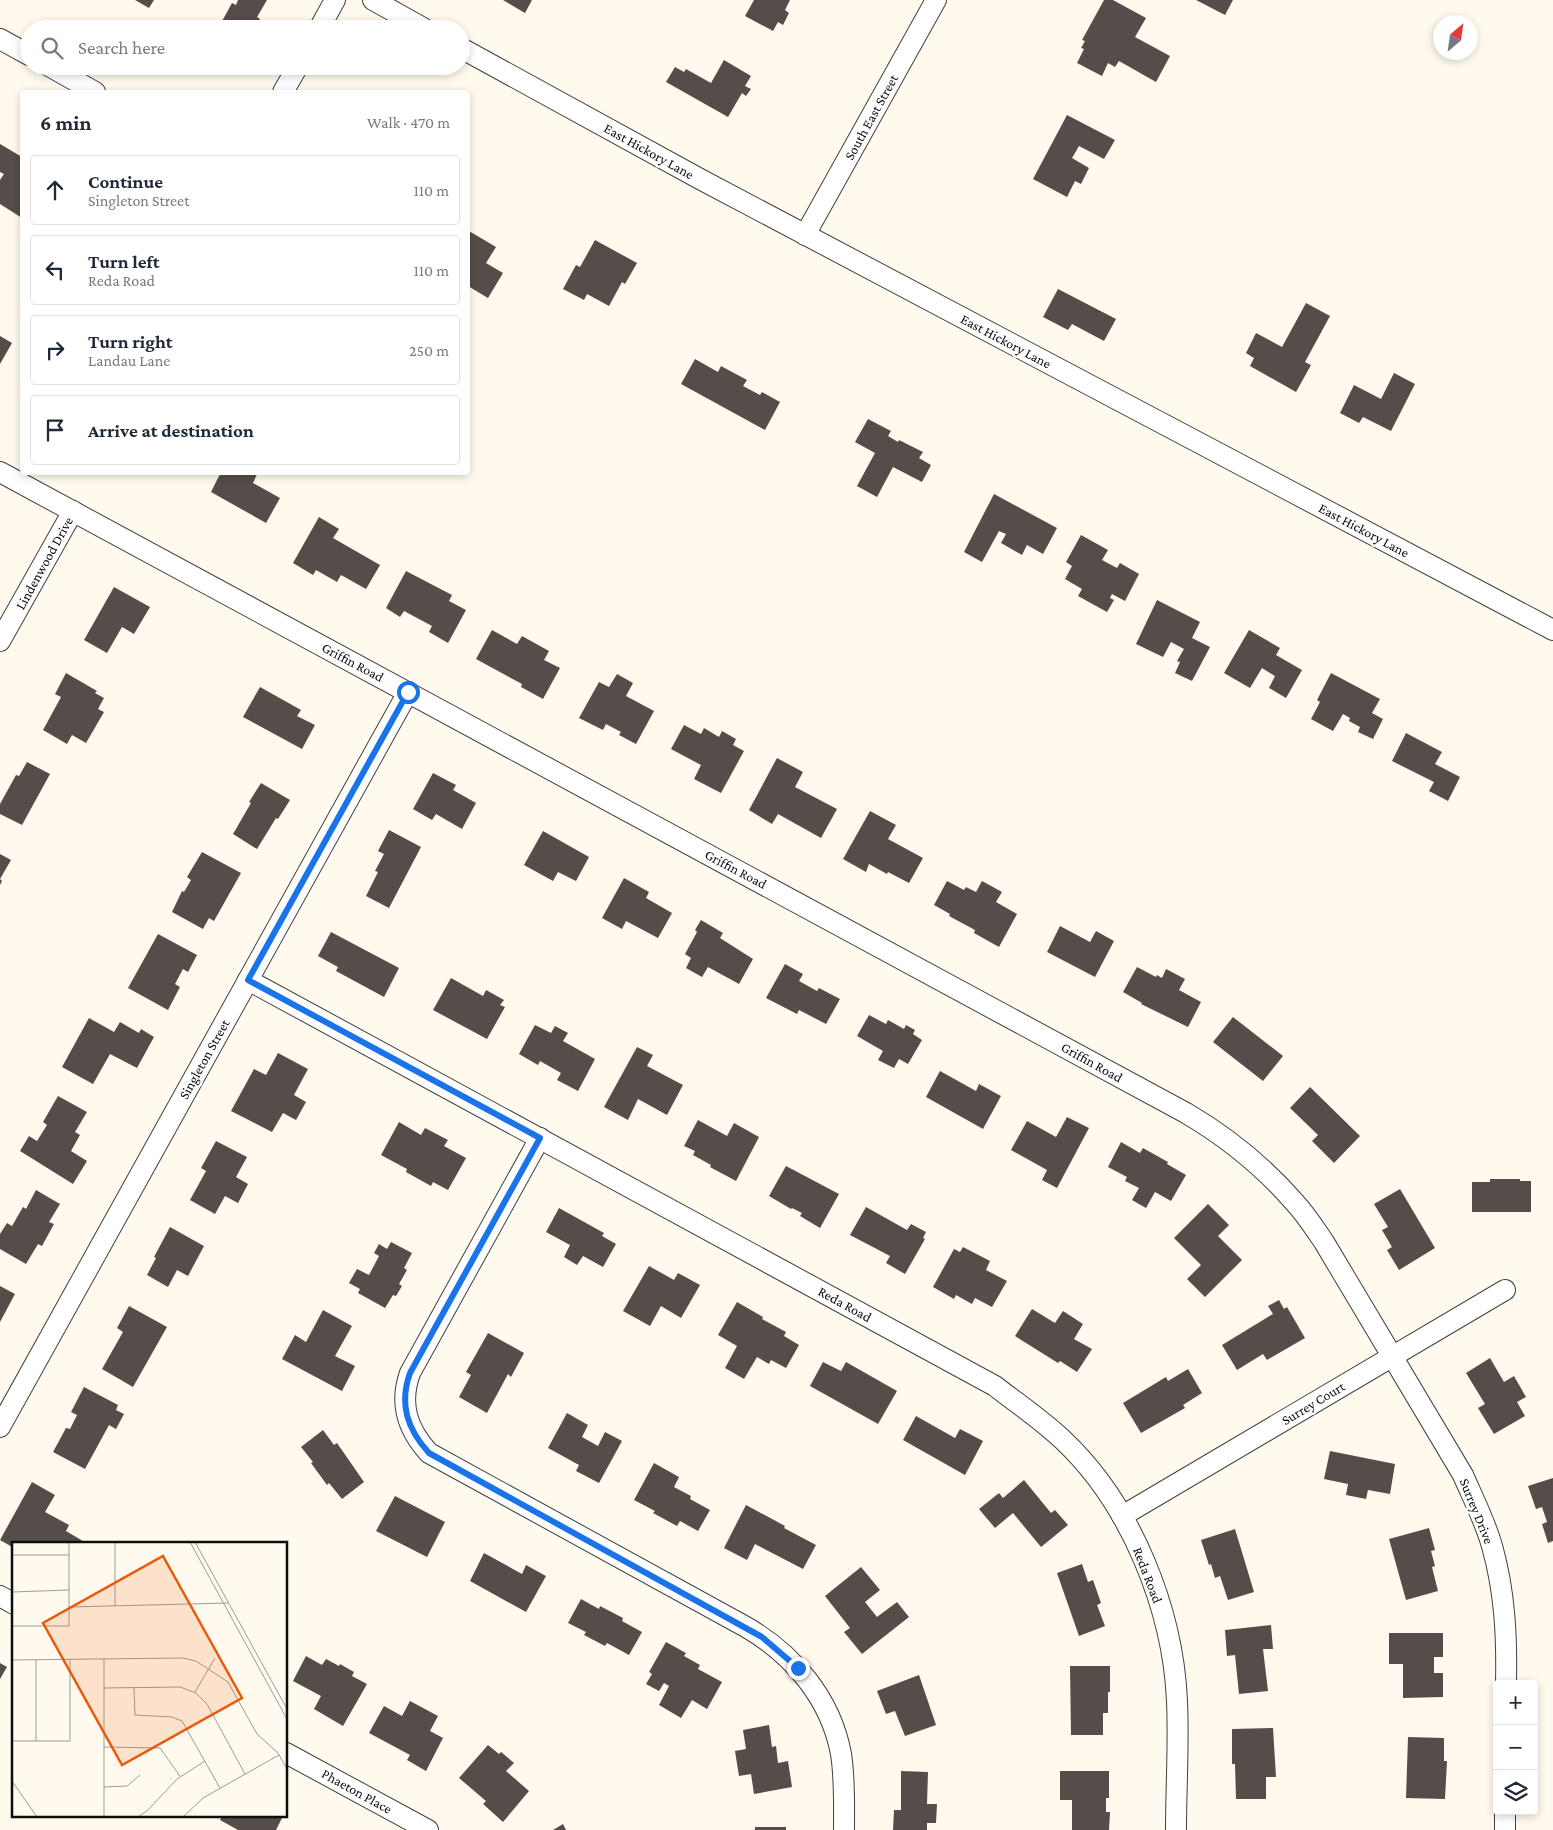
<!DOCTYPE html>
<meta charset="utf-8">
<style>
:root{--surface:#fff;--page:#f2f2f3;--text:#1f2937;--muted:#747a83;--line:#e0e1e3}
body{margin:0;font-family:"Crimson Pro",serif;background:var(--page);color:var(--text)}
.controls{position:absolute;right:15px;bottom:15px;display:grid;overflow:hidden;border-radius:5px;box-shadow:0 2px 8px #0003}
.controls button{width:45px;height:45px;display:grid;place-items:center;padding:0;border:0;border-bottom:1px solid var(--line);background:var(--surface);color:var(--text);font:25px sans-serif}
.compass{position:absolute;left:1433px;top:15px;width:45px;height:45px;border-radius:50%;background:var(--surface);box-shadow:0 2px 8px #0003;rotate:29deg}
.stop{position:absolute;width:15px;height:15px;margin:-11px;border:4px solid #1a73e8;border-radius:50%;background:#fff}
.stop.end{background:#1a73e8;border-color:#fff;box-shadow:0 1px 5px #0008}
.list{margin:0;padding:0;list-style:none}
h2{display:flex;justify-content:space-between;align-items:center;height:65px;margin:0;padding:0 20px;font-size:21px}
h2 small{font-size:16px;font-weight:400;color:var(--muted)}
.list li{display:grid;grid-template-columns:32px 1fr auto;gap:15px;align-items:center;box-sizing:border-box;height:70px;margin:0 10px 10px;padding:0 10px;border:1px solid var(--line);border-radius:5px}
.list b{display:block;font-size:19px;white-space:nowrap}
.list p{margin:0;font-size:16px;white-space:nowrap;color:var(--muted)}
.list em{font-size:16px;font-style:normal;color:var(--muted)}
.icon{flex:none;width:28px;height:28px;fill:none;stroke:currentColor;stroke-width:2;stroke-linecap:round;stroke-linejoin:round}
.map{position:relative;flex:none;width:1553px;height:1830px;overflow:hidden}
.search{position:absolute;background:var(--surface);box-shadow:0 2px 8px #0003;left:20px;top:20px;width:450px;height:55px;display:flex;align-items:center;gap:12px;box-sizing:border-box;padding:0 18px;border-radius:28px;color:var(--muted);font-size:19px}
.panel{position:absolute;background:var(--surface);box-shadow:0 2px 8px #0003;left:20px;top:90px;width:450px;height:385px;border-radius:5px}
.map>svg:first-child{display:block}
.building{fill:#554d49}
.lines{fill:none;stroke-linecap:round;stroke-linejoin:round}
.street-casing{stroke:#404040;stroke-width:22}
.street{stroke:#fff;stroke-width:20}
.route{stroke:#1a73e8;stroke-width:6}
.labels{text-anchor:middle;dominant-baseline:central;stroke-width:5;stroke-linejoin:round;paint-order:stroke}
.street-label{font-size:14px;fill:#0d0d0d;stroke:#fff}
.inset-road{fill:none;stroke:#9e9b93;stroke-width:1}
.view{fill:#e8590c;fill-opacity:0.15;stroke:#e8590c;stroke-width:2.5}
.inset-edge{fill:none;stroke:#0d0d0d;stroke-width:2.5}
</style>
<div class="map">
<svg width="1553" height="1830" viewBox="0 0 1553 1830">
<rect width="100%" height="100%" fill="#fffaed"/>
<g class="building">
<polygon points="135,0 154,0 149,8"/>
<polygon points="238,0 267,0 257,17 260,19 255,29 222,29 224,25 221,23 232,3 236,5"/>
<polygon points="503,0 532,0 525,13"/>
<polygon points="754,0 790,0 785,10 789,13 783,25 778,22 773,31 745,16"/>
<polygon points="1104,0 1113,0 1146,18 1135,37 1170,56 1156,82 1119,61 1115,67 1108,63 1102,76 1077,63 1084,49 1081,48 1085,41 1082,40"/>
<polygon points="1196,0 1233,0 1225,15"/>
<polygon points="724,60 751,76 745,86 751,89 746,96 742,93 728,117 666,82 675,67 684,72 686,69 711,83"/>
<polygon points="1067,115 1115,140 1104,159 1079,146 1072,158 1089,168 1081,184 1075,181 1067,197 1033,179"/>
<polygon points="0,144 22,157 22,218 0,204 0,180 4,174 0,172"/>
<polygon points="469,231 496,247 486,263 503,273 488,298 468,286 468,233"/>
<polygon points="595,240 637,263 625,284 622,282 609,306 587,294 584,300 563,289 576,265 580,267"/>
<polygon points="1058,289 1116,319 1104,341 1072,324 1068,330 1043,317"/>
<polygon points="1306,303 1330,316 1305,362 1311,365 1296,392 1250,366 1254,358 1246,353 1256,333 1282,347"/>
<polygon points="0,336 12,343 0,364"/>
<polygon points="695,359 718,372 721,366 747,380 743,386 760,395 762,392 780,402 765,430 681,384"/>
<polygon points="1394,373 1415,384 1391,431 1363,417 1359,423 1340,413 1354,385 1381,399"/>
<polygon points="868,419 891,431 888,436 898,442 899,440 923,452 919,458 931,465 922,482 893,467 877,497 857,486 875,453 855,442"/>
<polygon points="221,472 258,472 253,483 280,498 266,523 211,492"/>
<polygon points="994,494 1057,528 1043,554 1027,545 1022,555 1001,543 1006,534 999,531 982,562 964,552"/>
<polygon points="319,517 339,529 333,538 380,565 366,589 341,575 337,582 316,570 313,575 293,563"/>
<polygon points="1081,535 1108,550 1102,560 1117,568 1120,563 1139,574 1125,601 1112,594 1110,598 1114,600 1107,612 1078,596 1082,589 1065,579 1072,566 1066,562"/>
<polygon points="406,571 452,595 449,601 466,610 448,643 429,632 432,626 404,611 400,617 386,608"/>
<polygon points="114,587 150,607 134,634 122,627 107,653 84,640"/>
<polygon points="1157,600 1200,622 1192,638 1210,647 1192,681 1175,673 1180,662 1177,661 1184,649 1171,642 1163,657 1136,644"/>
<polygon points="492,630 517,644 522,636 549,651 544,660 560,668 543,699 521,687 522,684 476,659"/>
<polygon points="1249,630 1280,648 1276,655 1302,670 1286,698 1269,688 1275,676 1262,668 1250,688 1224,673"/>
<polygon points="66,673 97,691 95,693 104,698 98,709 104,712 86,743 72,735 67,744 43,730 61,697 55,694"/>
<polygon points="1331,673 1380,699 1372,713 1383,719 1373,739 1358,732 1360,727 1349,721 1350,718 1343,714 1333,731 1311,719 1320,702 1317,700"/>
<polygon points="617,674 633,683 626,696 654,711 636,744 619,735 621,732 606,724 603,730 579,718 599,682 609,687"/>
<polygon points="260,687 301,710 297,716 315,725 302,749 243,717"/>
<polygon points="684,725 701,734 704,728 719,737 722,731 736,739 733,745 744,751 721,793 694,779 701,765 671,749"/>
<polygon points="1406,733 1442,752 1435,764 1460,777 1448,801 1429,791 1434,782 1392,761"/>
<polygon points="777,758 803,772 795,787 837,809 821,838 778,814 772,824 749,810"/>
<polygon points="27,762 50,774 22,825 0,814 0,804 16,775 19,776"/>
<polygon points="433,773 456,785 453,790 476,803 462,829 436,814 432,820 413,809"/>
<polygon points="261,783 290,800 278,819 276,818 257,849 233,834 251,803 249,802"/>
<polygon points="870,811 896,825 888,839 923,858 909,883 888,872 887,874 869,864 866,872 843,859"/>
<polygon points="389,830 421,847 389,908 366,896 378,872 375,871 384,854 378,851"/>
<polygon points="543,831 589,857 576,881 558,872 553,881 524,865"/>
<polygon points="202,852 241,873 214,921 209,918 203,929 172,912 182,891 184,892 191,880 187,877"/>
<polygon points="0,854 11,860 0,879 2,881 0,885"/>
<polygon points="624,878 649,892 646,898 672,913 658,938 626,921 622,929 602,918"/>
<polygon points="947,881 964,890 966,887 976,892 982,881 1002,892 996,902 1017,914 999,947 974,933 975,930 949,916 950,914 934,905"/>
<polygon points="701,920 723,933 720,938 753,959 739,984 708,967 702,977 686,968 691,958 685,954 697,932 695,930"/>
<polygon points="1060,926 1090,942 1096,931 1114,941 1095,977 1047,952"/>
<polygon points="331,932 399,968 384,997 336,971 338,967 318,956"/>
<polygon points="158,934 197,955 188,972 183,969 175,984 180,987 168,1010 128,988"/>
<polygon points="785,964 803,974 799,981 817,991 819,988 840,999 826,1024 799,1010 797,1014 766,998"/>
<polygon points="1137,967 1156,977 1157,975 1162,978 1166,969 1185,979 1179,990 1201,1002 1188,1027 1141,1004 1142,1003 1123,992"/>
<polygon points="451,978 483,996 486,990 504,1000 500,1005 505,1007 487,1039 433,1010"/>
<polygon points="869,1015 886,1024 888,1020 904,1029 906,1025 915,1030 913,1034 922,1040 908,1064 899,1059 894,1068 878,1060 883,1051 857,1036"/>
<polygon points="1233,1017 1283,1056 1263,1081 1213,1042"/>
<polygon points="89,1018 114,1032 120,1022 139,1033 141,1029 154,1037 137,1068 110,1054 93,1084 62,1067"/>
<polygon points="535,1025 551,1033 555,1026 568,1033 563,1041 595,1059 578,1091 557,1080 561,1073 540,1061 538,1065 519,1054"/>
<polygon points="637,1047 653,1055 647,1066 683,1085 667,1115 638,1099 628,1120 604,1107"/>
<polygon points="278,1053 308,1069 294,1095 306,1102 296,1120 283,1113 272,1132 231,1111 254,1069 266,1075"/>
<polygon points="940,1071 976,1091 979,1084 1001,1096 983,1129 926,1097"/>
<polygon points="1310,1087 1360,1136 1334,1163 1312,1141 1318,1135 1290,1108"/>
<polygon points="58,1096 87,1112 75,1132 80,1135 71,1151 87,1161 73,1184 20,1151 29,1136 37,1141 47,1125 43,1122"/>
<polygon points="1067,1117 1089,1128 1057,1188 1042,1180 1047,1170 1011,1150 1027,1121 1056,1137"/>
<polygon points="698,1120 727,1136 734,1123 759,1137 736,1181 710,1167 711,1165 693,1155 695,1151 684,1146"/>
<polygon points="399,1122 421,1135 425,1128 448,1140 444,1146 466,1158 448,1190 433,1182 431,1186 406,1172 407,1169 381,1155"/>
<polygon points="216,1141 247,1157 236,1177 248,1184 238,1203 225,1196 215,1214 190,1200 206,1171 201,1168"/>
<polygon points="1121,1142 1140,1153 1143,1148 1168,1162 1167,1164 1186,1175 1171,1201 1155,1192 1146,1208 1132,1200 1139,1188 1125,1181 1127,1177 1108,1167"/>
<polygon points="786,1166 839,1194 820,1228 800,1216 802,1213 792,1208 791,1209 769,1196"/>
<polygon points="1490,1179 1520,1179 1520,1181 1531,1181 1531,1212 1472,1212 1472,1182 1490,1182"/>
<polygon points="1400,1189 1435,1248 1399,1270 1387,1250 1392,1247 1382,1230 1388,1227 1374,1204"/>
<polygon points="36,1190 60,1204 49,1222 54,1224 42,1246 38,1244 26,1264 0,1249 0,1234 7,1223 12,1226 23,1207 26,1209"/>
<polygon points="1208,1204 1229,1225 1218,1236 1242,1260 1205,1297 1187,1279 1201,1265 1174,1238"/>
<polygon points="866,1207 907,1230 911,1224 926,1232 923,1238 925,1239 905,1274 886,1263 890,1256 850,1235"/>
<polygon points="559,1208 604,1233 602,1236 616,1244 603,1267 583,1256 577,1265 564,1257 570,1245 546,1232"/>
<polygon points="170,1227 204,1246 188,1276 177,1270 168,1287 147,1275 156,1258 154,1257"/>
<polygon points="391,1242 412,1253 404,1268 407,1270 399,1284 402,1286 396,1296 393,1295 385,1308 358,1293 360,1289 349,1283 357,1269 369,1275 379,1256 374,1253 379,1244 387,1249"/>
<polygon points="963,1247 990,1261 986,1270 1007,1281 992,1307 975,1298 972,1304 956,1295 954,1299 933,1287 954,1249 960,1252"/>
<polygon points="649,1266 674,1280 678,1273 700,1285 681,1318 661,1306 650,1326 623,1311"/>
<polygon points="0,1286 15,1294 0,1322"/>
<polygon points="1279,1300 1284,1309 1287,1307 1305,1338 1267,1360 1263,1354 1237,1370 1222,1345 1273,1314 1268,1306"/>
<polygon points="737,1302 763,1317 762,1319 786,1332 784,1336 799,1345 786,1368 771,1360 769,1364 757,1357 744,1379 725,1368 737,1346 718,1335"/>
<polygon points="129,1306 167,1327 133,1387 102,1369 123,1332 117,1328"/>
<polygon points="1032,1309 1055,1323 1063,1311 1083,1324 1074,1339 1092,1349 1077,1372 1060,1361 1058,1363 1015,1336"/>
<polygon points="323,1310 352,1326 335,1356 355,1366 342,1391 282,1359 295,1335 306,1342"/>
<polygon points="488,1333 524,1353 511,1377 508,1374 487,1413 459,1397 471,1375 466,1372"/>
<polygon points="1490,1358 1504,1382 1514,1376 1526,1397 1517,1402 1525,1416 1494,1434 1478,1408 1485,1404 1466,1373"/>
<polygon points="823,1362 841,1371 846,1362 897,1391 878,1424 810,1386"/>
<polygon points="1188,1369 1202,1393 1183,1405 1185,1408 1141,1433 1123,1403 1166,1377 1168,1381"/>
<polygon points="84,1387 118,1405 116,1410 124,1414 116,1429 109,1425 85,1469 53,1452 66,1428 70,1429 77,1415 71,1412"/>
<polygon points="567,1413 588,1425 582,1437 598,1446 605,1432 622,1441 599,1483 576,1471 579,1465 548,1448"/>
<polygon points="916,1416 955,1438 960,1429 983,1441 965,1475 903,1440"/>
<polygon points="323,1430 334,1445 337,1443 364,1482 342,1499 329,1483 327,1485 311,1463 313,1462 301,1447"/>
<polygon points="1330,1451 1395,1464 1390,1494 1368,1490 1366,1499 1346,1495 1348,1484 1324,1479"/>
<polygon points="654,1463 679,1477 674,1487 691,1496 690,1499 710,1510 698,1531 680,1521 677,1526 653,1513 655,1511 634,1500"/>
<polygon points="1553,1478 1553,1541 1548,1543 1542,1524 1547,1522 1542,1507 1536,1509 1528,1486"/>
<polygon points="1024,1480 1051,1513 1055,1510 1068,1525 1041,1547 1013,1513 995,1528 979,1509 999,1493 1003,1498"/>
<polygon points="32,1482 55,1495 45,1512 69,1525 66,1531 88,1544 14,1544 14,1548 0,1540"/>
<polygon points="395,1496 445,1522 427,1557 376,1531"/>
<polygon points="746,1505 785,1526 784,1528 816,1545 803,1569 755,1544 747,1560 724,1548"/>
<polygon points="1429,1528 1435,1550 1431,1551 1435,1566 1432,1567 1438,1591 1406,1600 1389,1539"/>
<polygon points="1235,1529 1254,1592 1228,1600 1220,1576 1215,1578 1211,1564 1209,1565 1201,1540"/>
<polygon points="484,1553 522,1574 526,1565 546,1576 526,1612 470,1581"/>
<polygon points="1082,1564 1088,1582 1093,1580 1101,1603 1097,1605 1105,1626 1079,1636 1057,1573"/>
<polygon points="861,1567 880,1590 865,1602 877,1617 897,1602 909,1617 862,1654 844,1632 850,1628 825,1596"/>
<polygon points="581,1599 599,1609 600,1606 623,1618 622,1621 642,1632 629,1655 607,1643 605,1646 584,1635 586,1632 568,1623"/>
<polygon points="1271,1625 1273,1649 1263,1649 1268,1691 1239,1694 1235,1655 1227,1656 1225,1630"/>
<polygon points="1389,1633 1443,1633 1443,1657 1434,1657 1434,1673 1443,1673 1443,1697 1403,1698 1403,1664 1389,1664"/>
<polygon points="666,1642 686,1653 684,1656 700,1665 698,1669 722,1682 707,1709 692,1700 681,1718 659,1705 669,1686 664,1683 659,1691 646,1684 652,1674 649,1672"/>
<polygon points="306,1656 322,1665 326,1659 339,1666 340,1664 354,1672 352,1676 367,1684 343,1726 314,1709 321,1696 293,1681"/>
<polygon points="0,1663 7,1667 0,1679"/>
<polygon points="1070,1666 1110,1666 1110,1692 1108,1692 1108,1713 1103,1713 1103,1735 1071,1735"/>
<polygon points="919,1675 936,1725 905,1736 895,1711 886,1714 877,1691"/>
<polygon points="410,1701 438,1716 430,1731 443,1738 426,1771 407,1760 410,1755 369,1733 384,1706 402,1716"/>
<polygon points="769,1725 772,1747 776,1746 778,1763 788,1761 792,1787 754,1794 751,1774 739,1776 735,1751 746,1749 743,1730"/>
<polygon points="1273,1728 1276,1777 1266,1777 1266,1799 1236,1799 1235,1764 1232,1764 1232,1729"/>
<polygon points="1408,1737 1444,1738 1444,1761 1447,1761 1445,1799 1406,1798"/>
<polygon points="488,1745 499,1754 501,1752 514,1763 506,1771 529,1791 503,1822 483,1804 486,1801 459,1778"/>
<polygon points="901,1771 928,1772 927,1804 937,1804 936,1823 927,1823 927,1830 893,1830 894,1810 901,1810"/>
<polygon points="1060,1771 1109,1771 1109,1798 1106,1798 1106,1812 1110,1812 1109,1830 1072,1830 1072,1800 1060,1800"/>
<polygon points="222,1816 283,1816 276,1830 238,1830 220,1820"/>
<polygon points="563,1824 566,1830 553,1830"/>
<rect x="755" y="1827" width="31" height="3"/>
</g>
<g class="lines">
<defs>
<g id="street">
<polyline points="373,0 425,29"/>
<polyline points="319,29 335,0"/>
<polyline points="0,39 29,55"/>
<polyline points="461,48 700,179 1553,630"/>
<polyline points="49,66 95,92"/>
<polyline points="283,92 298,66"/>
<polyline points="805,235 936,0"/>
<path d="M0 472 1186 1113C1227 1137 1265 1168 1296 1204 1307 1216 1315 1229 1324 1242L1463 1475C1473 1498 1485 1521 1492 1546 1505 1592 1507 1637 1506 1684"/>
<polyline points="0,641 73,511"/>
<path d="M248 980 995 1386C1018 1404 1042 1420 1063 1440 1131 1504 1173 1609 1177 1701 1179 1744 1176 1787 1176 1830"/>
<path d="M540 1138 410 1373C399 1404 407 1429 429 1453L746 1627C793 1654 831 1699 841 1754 845 1779 844 1805 844 1830"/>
<polyline points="0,1427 408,692"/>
<polyline points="1122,1516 1505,1290"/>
<polyline points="0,1596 14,1604"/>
<polyline points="286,1753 428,1830"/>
<polyline points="1505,1830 1505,1811"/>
</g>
</defs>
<use href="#street" class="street-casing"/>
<use href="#street" class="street"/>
</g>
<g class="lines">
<path class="route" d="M408 692 248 980 540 1138 410 1373C399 1404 407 1429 429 1453L762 1637 798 1668"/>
</g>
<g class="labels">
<g class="street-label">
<text transform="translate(871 117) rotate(-61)">South East Street</text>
<text transform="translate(649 151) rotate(29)">East Hickory Lane</text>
<text transform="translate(1006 341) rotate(28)">East Hickory Lane</text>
<text transform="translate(1364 530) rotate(28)">East Hickory Lane</text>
<text transform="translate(44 563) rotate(-61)">Lindenwood Drive</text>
<text transform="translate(353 662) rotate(28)">Griffin Road</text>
<text transform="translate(736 869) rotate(28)">Griffin Road</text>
<text transform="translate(204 1059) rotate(-61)">Singleton Street</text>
<text transform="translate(1092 1062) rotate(29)">Griffin Road</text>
<text transform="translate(845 1304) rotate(29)">Reda Road</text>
<text transform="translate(1313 1403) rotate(-31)">Surrey Court</text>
<text transform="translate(1477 1511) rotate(68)">Surrey Drive</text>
<text transform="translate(1148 1575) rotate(69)">Reda Road</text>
<text transform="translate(357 1791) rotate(29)">Phaeton Place</text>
</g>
</g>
<g transform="translate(12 1542)">
<rect width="275" height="275" fill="#fffaed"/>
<path class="inset-road" d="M103 0V64M178 0 275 177M183 0 275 167M0 13H57M0 50 57 48M57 65 216 61M0 84H57V0M92 117V275M0 118 171 116 184 119 216 140 245 192 266 211 275 227M92 146 168 145 184 151 195 162 233 232M122 146 123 173 160 175 170 179 208 246M183 150 203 116M0 199H58V118M24 199V118M92 205 148 206 168 234M0 239 25 275M92 245 115 244 128 233M126 275 136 268 165 237 193 219M171 275 191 256 267 213"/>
<path class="view" d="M151 14 230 156 110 223 31 81Z"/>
<rect width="275" height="275" class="inset-edge"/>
</g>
</svg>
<div class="controls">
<button>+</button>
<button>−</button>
<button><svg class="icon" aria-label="layers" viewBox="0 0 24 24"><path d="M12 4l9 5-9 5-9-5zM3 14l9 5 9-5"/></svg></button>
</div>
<svg class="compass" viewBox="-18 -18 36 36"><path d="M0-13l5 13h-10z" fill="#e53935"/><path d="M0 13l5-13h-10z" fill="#747a83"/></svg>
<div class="stop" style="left:408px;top:692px"></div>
<div class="stop end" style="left:798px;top:1668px"></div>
<div class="search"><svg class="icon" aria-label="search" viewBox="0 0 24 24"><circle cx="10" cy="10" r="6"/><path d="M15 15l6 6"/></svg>Search here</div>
<section class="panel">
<h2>6 min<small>Walk · 470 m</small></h2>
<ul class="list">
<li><svg class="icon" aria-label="ahead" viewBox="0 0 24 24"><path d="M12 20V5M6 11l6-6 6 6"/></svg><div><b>Continue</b><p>Singleton Street</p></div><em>110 m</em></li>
<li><svg class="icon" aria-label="left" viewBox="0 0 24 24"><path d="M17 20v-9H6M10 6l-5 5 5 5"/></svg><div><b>Turn left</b><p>Reda Road</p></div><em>110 m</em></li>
<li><svg class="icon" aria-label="right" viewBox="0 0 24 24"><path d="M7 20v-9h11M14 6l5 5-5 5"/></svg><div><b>Turn right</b><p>Landau Lane</p></div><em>250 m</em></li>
<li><svg class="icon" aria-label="arrive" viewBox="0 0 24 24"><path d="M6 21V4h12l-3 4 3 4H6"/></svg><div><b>Arrive at destination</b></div></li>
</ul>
</section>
</div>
